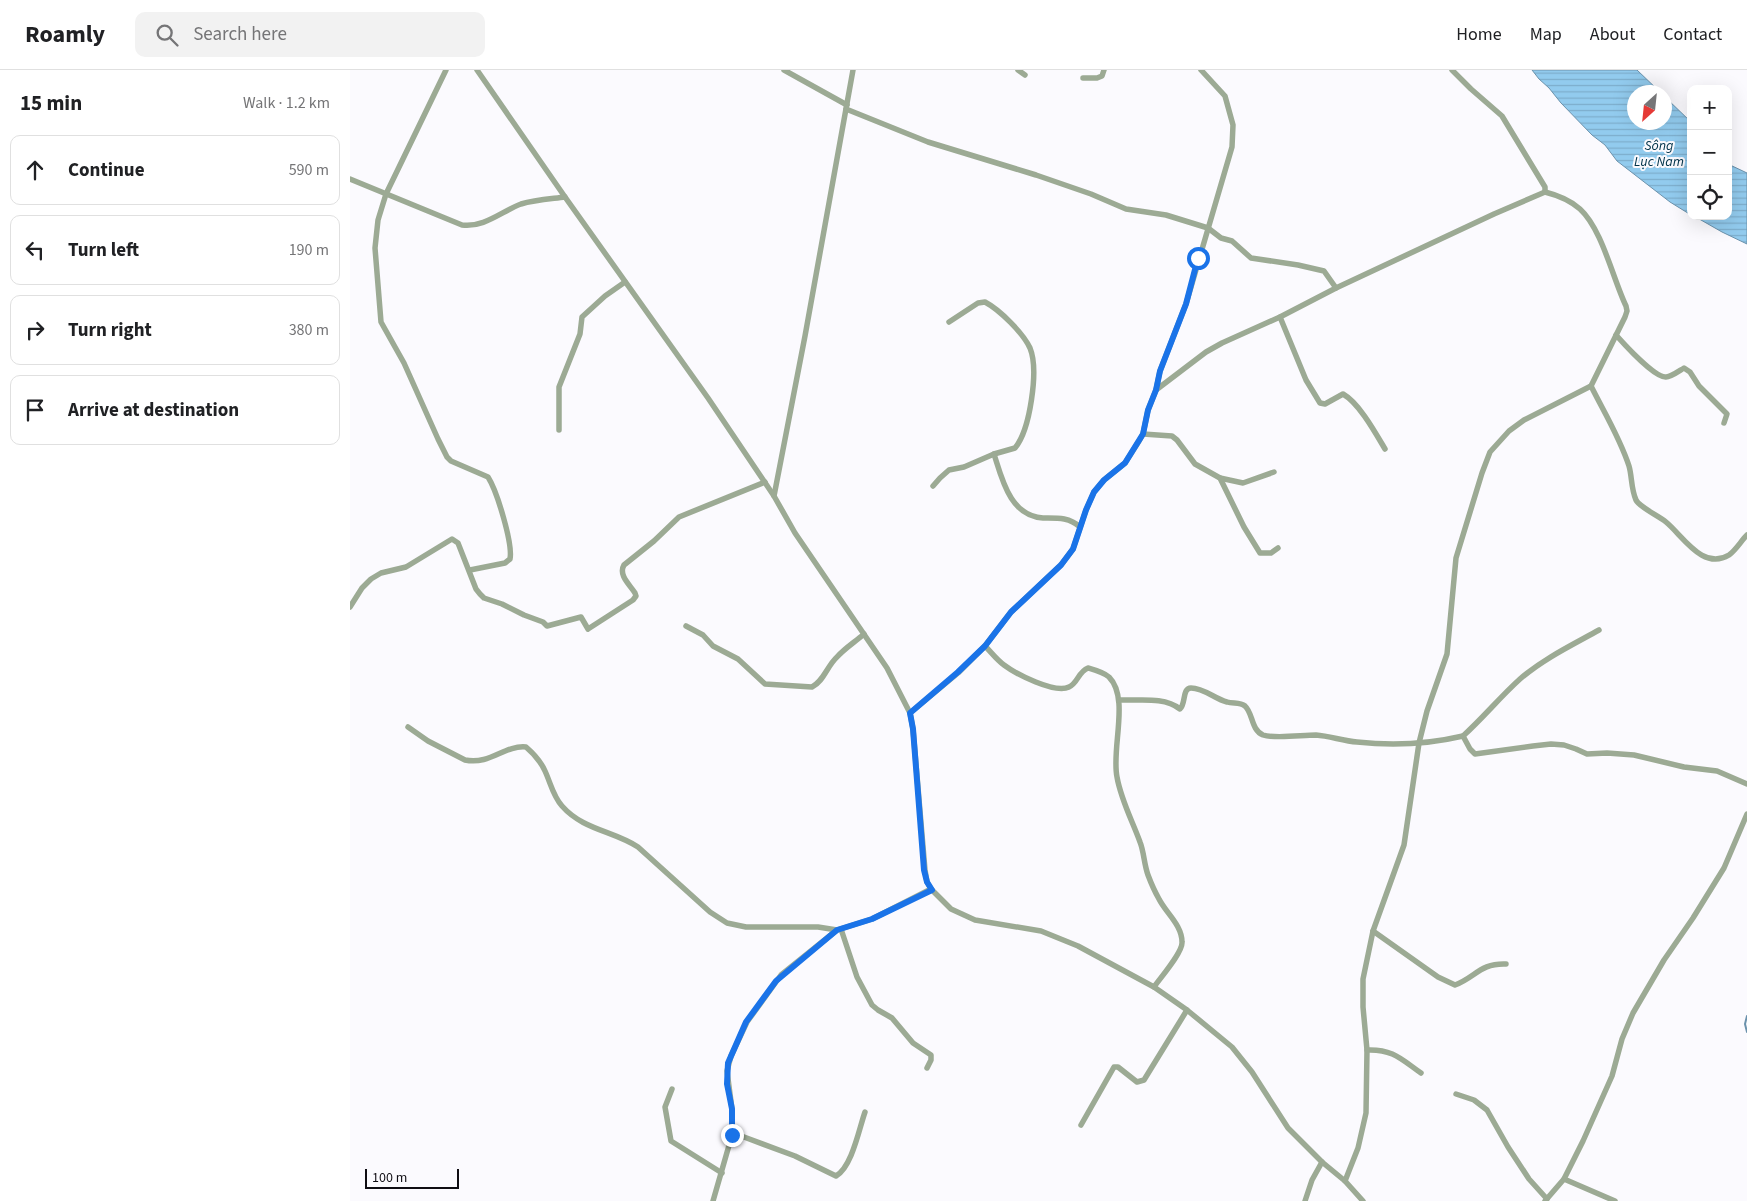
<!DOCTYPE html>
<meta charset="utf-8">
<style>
:root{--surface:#fff;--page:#f2f2f2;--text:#202124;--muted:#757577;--line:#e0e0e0}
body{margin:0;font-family:"Source Sans 3",sans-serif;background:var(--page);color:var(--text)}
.controls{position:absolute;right:15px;top:15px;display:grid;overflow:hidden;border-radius:10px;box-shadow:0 5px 20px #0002}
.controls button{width:45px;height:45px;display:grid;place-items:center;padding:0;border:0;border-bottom:1px solid var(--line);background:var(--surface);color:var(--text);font:25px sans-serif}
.compass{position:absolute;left:1277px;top:15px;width:45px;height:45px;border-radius:50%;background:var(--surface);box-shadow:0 5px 20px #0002;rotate:207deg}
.scale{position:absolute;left:15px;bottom:12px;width:94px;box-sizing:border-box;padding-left:5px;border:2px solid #0f0d13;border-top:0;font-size:14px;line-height:18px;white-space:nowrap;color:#0f0d13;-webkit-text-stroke:4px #fbfafe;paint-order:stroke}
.stop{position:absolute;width:15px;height:15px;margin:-11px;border:4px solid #1a73e8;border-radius:50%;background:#fff}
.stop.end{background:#1a73e8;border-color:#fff;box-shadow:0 1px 5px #0008}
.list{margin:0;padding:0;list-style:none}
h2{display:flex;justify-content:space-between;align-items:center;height:65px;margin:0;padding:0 20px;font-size:21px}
h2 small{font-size:16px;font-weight:400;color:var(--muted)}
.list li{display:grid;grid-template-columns:32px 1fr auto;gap:15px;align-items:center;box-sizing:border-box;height:70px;margin:0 10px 10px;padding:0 10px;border:1px solid var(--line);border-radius:10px}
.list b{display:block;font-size:19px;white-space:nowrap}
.list em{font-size:16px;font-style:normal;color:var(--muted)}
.icon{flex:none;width:28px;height:28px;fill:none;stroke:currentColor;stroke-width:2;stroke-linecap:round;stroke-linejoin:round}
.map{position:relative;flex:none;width:1397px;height:1131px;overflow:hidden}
header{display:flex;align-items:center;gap:30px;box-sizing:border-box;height:70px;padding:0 25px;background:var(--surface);border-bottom:1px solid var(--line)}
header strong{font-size:24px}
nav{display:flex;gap:28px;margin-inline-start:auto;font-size:18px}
.search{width:350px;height:45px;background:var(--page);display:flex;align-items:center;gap:12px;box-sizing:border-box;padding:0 18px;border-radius:10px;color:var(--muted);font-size:19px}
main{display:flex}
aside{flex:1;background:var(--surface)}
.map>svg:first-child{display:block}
.water{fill:url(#water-rules);stroke:#6b92ac}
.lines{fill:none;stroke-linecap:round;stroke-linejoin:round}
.stream{stroke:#6b92ac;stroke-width:2}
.street{stroke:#9caa94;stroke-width:5.5}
.route{stroke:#1a73e8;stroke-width:6}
.labels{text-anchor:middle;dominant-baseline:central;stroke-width:4;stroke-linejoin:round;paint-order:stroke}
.water-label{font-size:14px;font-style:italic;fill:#01334a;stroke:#fbfafe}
</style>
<header>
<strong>Roamly</strong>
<div class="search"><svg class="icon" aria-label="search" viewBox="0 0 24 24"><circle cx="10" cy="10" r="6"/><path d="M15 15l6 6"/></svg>Search here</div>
<nav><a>Home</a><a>Map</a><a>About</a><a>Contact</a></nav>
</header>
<main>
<aside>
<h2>15 min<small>Walk · 1.2 km</small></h2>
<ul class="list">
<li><svg class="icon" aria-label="ahead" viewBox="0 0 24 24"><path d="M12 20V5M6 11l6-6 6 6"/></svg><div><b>Continue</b></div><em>590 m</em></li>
<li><svg class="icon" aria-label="left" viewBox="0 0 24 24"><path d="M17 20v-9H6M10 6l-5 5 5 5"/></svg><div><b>Turn left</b></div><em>190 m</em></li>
<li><svg class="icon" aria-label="right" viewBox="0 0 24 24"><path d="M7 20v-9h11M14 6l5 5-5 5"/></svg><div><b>Turn right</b></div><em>380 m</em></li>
<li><svg class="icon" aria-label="arrive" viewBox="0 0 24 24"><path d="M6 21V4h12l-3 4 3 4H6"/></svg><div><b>Arrive at destination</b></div></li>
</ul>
</aside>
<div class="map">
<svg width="1397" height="1131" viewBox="0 0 1397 1131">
<defs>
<pattern id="water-rules" width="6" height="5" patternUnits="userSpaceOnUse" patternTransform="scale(1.25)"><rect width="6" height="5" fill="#92cbee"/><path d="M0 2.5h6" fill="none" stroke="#7dadcb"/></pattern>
</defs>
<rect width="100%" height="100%" fill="#fbfafe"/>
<g class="water">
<polygon points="1182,0 1287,0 1310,22 1284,22 1284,52 1314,52 1315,27 1341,52 1341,145 1320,132 1267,91 1255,75 1242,65 1211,33 1199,18 1189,9"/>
<polygon points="1378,94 1397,103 1397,174 1372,162 1344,146 1378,146"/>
</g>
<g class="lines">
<polyline class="stream" points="1397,946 1395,954 1397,962"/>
<g class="street">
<path d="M96 0 36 124 28 150 25 178 31 252 54 293 88 369 97 387 101 391 138 407C147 421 163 474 160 489L155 493 120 500"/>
<polyline points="127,0 215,127 358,328 424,426 445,463 537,598 560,643 563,659 575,800 577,812 581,819 601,839 625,850 691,861 728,876 804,917 837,940 882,977 902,1002 938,1058 972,1092 995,1111 1013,1131"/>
<polyline points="434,0 497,35"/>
<polyline points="668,0 675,5"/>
<polyline points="1102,0 1121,19 1152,46 1195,117 1195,122"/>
<polyline points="733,8 747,8 752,6 754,0"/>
<polyline points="496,39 578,72 686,105 741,124 776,139 816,145 858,158 871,168 882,171 901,188 948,195 974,201 986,218"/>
<path d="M0 109 112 155C134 158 152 141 171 134 185 130 200 129 215 127"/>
<path d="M930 247 956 310 970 333 975 334 993 324C1009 333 1025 362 1035 379"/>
<path d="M599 252 628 233 635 232C650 240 673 263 680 278 689 300 680 360 665 378L644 384"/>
<path d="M1266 265C1274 274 1305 308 1316 307 1321 307 1329 301 1334 298L1340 302 1349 316 1377 344 1374 353"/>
<path d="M1241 316C1254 342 1270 368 1279 396 1282 406 1281 419 1286 430 1289 437 1309 446 1316 452 1333 466 1353 501 1379 485 1386 480 1391 471 1397 465"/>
<path d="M806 320 856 282 872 273 930 247 986 218 1144 144 1195 122C1207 125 1221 131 1230 139 1252 159 1263 209 1276 236L1277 241 1275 247 1241 316 1174 350 1159 361 1140 382 1132 403 1106 488 1097 584 1077 641 1069 673 1054 775 1023 861 1013 909V937L1017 980 1016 1043 1008 1078 995 1111"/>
<polyline points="209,360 209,317 230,264 232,247 255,226 275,212"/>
<polyline points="793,364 822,366 827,370 845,394 870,408 894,457 910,483 921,483 928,478"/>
<polyline points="870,408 893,413 924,402"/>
<path d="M583 416 590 408 599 400 614 397 644 384C652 409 660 446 693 448 707 448 719 447 730 457"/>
<polyline points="424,426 455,266 503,0"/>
<path d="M0 537 12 518 21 509 31 503 56 497 102 469 108 473 126 519 130 524 134 528 152 534 174 545 193 552 197 556 231 547 238 559 283 530 286 526 285 523C280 515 268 505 274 495L304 471 329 447 415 412"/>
<path d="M336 556 353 565 363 576 388 589 415 614 462 617C474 611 477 596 487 587 495 578 505 572 514 564"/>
<path d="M635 576C641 582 647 590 654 595 666 604 705 624 719 617 728 613 728 602 738 598 745 600 753 602 759 607 780 628 761 679 767 707 771 730 782 750 790 772 794 782 794 794 798 805 801 813 805 822 809 829 816 843 832 855 832 872 833 882 811 907 804 917"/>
<path d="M769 630C788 631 814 626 830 639 836 634 832 618 841 618 854 618 865 629 877 632 883 634 890 632 895 636 903 643 901 660 913 665 925 669 952 665 966 665 980 666 993 671 1007 672 1043 676 1079 674 1113 666L1120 679 1125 684 1183 676 1201 674 1214 675 1226 679 1237 684 1257 683 1284 685 1334 697 1367 701 1397 714"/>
<polyline points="560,643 608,603 635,576 661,542 711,495 723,479 736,440 744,422 754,410 775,393 789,371 793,364 798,340 806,320 810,301 836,234 882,77 883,55 875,26 851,0"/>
<path d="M58 657 78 671 115 690C141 695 154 675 176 677 183 683 191 692 195 701 201 714 203 726 212 736 233 760 264 761 288 777L360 842 377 853 396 857H468L487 860"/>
<path d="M1113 666C1133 648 1150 627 1170 609 1193 589 1222 575 1249 560"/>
<polyline points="491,859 507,907 522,935 528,940 542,948 563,973 581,985 581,990 577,998"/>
<path d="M1023 861 1088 907 1105 915C1126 907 1130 893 1156 894"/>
<path d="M1017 980C1043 979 1051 989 1071 1003"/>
<polyline points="322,1019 315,1037 321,1071 372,1103"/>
<polyline points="1106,1024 1124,1030 1137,1040 1158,1077 1179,1109 1197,1129"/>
<polyline points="731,1055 764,997 768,997 787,1012 794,1010 837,940"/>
<path d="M382 1065 394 1067 445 1086 486 1106C502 1097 509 1059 515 1042"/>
<polyline points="1214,1109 1265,1131"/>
<polyline points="363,1131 382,1065 382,1039 377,1001 381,986 397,952 431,905 487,860 522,849 581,819"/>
<polyline points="955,1131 962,1110 972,1092"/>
<polyline points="1195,1131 1214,1109 1233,1071 1262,1006 1272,969 1283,943 1314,890 1343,848 1374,798 1397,744"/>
</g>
</g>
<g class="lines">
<polyline class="route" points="382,1065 382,1039 377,1014 378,993 396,952 426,911 487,860 522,849 582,820 577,812 574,800 563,659 560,643 608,602 635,576 661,542 711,495 723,479 736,440 744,422 754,410 775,393 793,364 798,340 806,320 810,301 836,234 848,188"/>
</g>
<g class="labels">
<g class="water-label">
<text x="1309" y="76">Sông<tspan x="1309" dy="16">Lục Nam</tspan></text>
</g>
</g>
</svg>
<div class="controls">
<button>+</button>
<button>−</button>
<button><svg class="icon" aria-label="locate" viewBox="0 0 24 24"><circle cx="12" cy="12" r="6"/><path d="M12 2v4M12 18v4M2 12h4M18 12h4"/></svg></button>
</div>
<svg class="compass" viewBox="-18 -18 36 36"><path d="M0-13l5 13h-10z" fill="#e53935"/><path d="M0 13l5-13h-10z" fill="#757577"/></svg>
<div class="scale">100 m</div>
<div class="stop" style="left:848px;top:188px"></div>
<div class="stop end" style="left:382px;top:1065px"></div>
</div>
</main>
